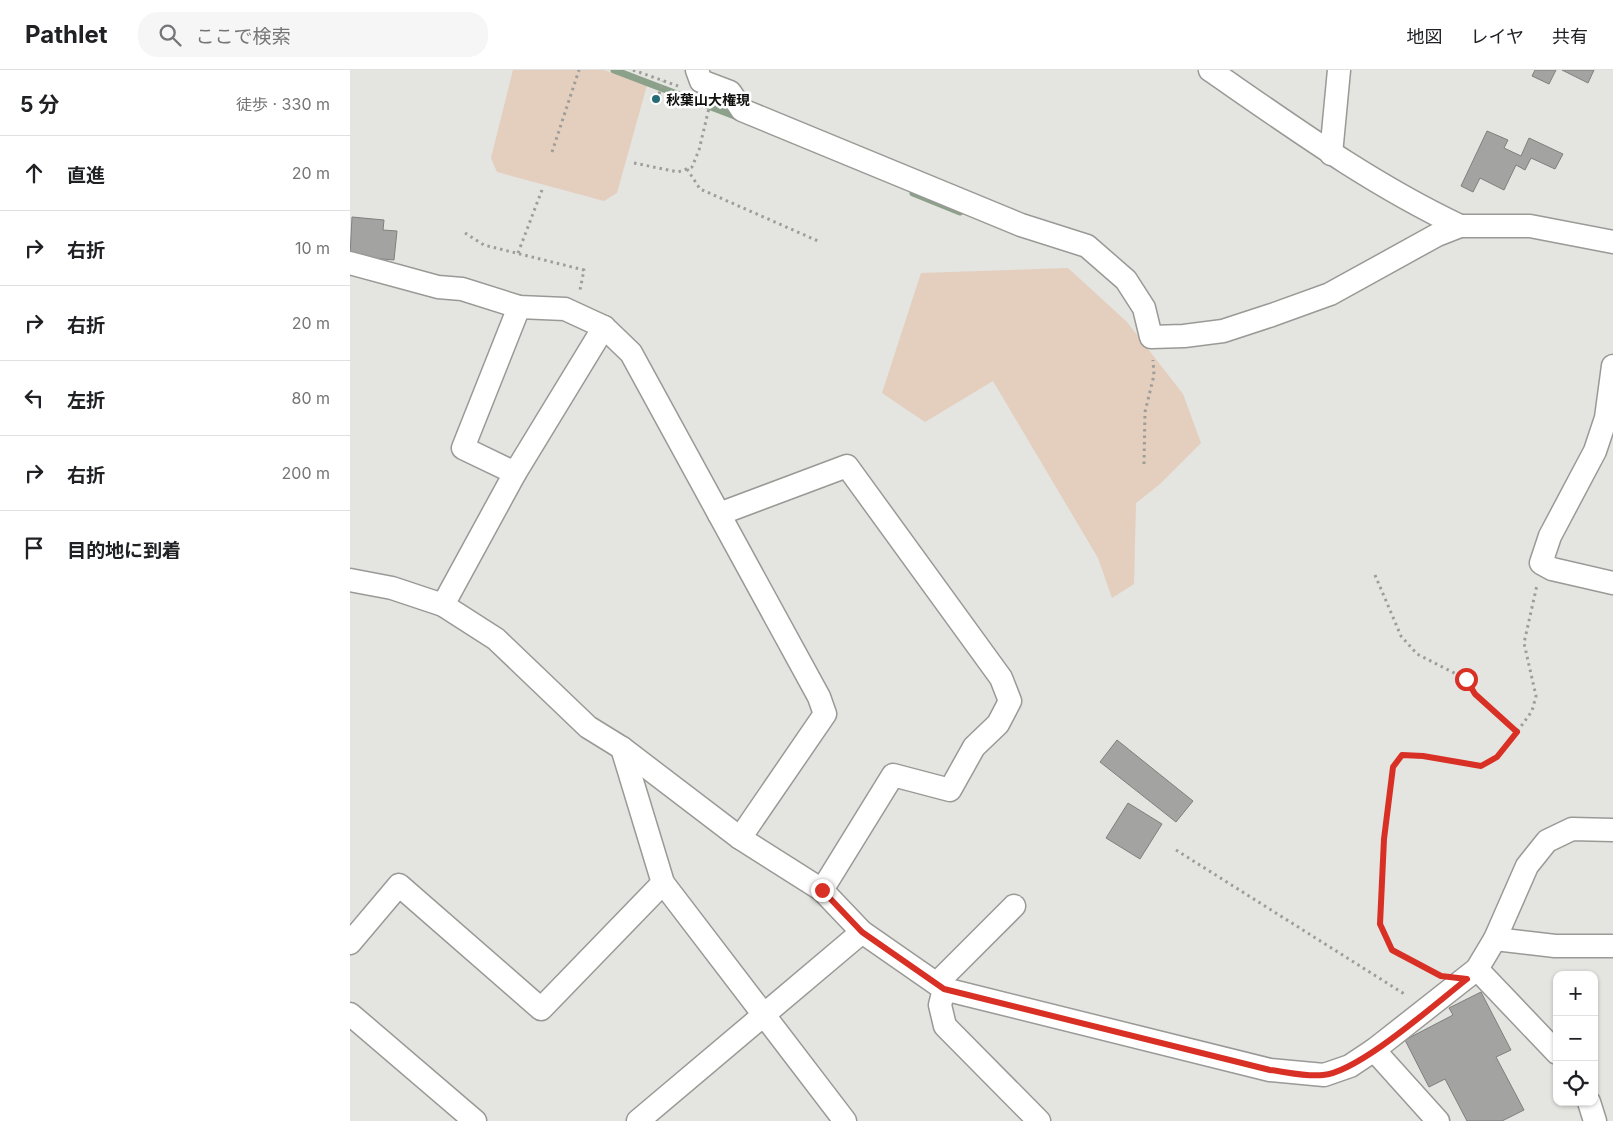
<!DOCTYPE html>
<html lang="ja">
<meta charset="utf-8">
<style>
:root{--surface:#fff;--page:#f6f6f6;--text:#202124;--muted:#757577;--line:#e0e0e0}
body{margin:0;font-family:Inter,"Noto Sans JP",sans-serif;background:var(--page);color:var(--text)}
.controls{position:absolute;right:15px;bottom:15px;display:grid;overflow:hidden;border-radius:10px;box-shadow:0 1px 4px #0004}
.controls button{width:45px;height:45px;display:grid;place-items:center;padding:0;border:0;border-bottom:1px solid var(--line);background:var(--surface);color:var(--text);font:25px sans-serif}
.stop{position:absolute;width:15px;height:15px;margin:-11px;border:4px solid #d93025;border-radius:50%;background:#fff}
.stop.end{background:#d93025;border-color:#fff;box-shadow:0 1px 5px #0008}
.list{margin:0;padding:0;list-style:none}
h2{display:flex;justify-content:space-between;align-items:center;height:65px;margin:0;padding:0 20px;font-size:21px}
h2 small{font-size:16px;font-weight:400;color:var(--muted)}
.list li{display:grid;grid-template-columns:32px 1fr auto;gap:15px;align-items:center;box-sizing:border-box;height:75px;padding:0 20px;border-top:1px solid var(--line)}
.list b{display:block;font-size:19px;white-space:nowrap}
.list em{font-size:16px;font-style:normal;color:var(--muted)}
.icon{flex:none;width:28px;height:28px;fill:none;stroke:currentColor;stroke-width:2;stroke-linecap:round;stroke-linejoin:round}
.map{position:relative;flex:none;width:1263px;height:1051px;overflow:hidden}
header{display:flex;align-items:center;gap:30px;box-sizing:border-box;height:70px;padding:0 25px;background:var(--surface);border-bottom:1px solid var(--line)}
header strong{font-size:24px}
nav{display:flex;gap:28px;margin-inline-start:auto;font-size:18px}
.search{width:350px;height:45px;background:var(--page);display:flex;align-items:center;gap:12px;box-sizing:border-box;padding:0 18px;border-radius:20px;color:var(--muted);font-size:19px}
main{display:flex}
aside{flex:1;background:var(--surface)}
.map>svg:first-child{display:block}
.green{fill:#e4cebe}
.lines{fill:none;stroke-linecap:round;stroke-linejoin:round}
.stream{stroke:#8ca18a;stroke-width:7}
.building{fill:#a3a4a1;stroke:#7f807d}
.minor-casing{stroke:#9a9996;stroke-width:25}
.path{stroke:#9d9d9a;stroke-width:3;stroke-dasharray:2.5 4;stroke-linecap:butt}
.minor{stroke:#fff;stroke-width:22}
.route{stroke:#d93025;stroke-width:6}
.poi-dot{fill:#246d78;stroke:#fff;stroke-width:2}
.labels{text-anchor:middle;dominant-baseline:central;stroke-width:5;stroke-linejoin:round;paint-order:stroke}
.poi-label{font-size:14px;font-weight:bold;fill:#10100f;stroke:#fff;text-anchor:start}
</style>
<header>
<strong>Pathlet</strong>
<div class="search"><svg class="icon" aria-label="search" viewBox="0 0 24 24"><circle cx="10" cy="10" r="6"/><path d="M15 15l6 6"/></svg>ここで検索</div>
<nav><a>地図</a><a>レイヤ</a><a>共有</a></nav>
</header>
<main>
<aside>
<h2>5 分<small>徒歩 · 330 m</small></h2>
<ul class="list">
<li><svg class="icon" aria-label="ahead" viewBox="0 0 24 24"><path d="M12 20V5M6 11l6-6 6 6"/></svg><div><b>直進</b></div><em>20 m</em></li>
<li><svg class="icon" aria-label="right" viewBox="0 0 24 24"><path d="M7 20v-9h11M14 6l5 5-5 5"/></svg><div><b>右折</b></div><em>10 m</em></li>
<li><svg class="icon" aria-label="right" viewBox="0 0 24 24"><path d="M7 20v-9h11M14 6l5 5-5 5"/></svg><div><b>右折</b></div><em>20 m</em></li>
<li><svg class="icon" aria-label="left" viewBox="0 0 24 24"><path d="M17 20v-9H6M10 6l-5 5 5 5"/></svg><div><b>左折</b></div><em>80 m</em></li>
<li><svg class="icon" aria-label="right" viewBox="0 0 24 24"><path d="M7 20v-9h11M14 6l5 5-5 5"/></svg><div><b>右折</b></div><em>200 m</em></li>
<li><svg class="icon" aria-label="arrive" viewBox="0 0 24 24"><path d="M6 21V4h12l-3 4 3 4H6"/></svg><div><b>目的地に到着</b></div></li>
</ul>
</aside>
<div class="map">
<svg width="1263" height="1051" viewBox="0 0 1263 1051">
<rect width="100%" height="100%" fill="#e4e4e0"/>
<g class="green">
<polygon points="163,0 254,0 297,15 267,123 254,131 147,102 141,88"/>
<polygon points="718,198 777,252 833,324 851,373 810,414 786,433 784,514 762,528 748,488 643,311 575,352 532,323 571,203"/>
</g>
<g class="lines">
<g class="stream">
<polyline points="264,0 390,48"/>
<polyline points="563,123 610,142"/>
</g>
</g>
<g class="building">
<polygon points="1185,0 1206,0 1199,14 1182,6"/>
<polygon points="1212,0 1244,0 1238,13"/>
<polygon points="1137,61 1158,70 1154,78 1171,86 1179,68 1213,84 1205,99 1181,88 1175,100 1166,95 1154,120 1130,108 1123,122 1111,116"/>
<polygon points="2,147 34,150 33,160 47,161 44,190 0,186"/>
<polygon points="767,670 843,731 826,752 750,692"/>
<polygon points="778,733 812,754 790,789 756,768"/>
<polygon points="1131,922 1161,980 1146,987 1174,1040 1152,1051 1117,1051 1095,1009 1079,1017 1055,970 1103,945 1099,938"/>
</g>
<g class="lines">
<defs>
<g id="minor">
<polyline points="347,0 351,11 380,22 392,40 671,155 737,176 776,210 794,238 801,267 834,266 873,261 922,245 980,224 1087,165 1110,156 1180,156 1263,172"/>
<path d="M860 0C941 56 1021 114 1110 156"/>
<polyline points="981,84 989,0"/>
<polyline points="0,193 88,217 112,219 169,237 215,239 254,257 281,283 469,627 475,644 390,768"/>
<polyline points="1263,296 1256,348 1245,381 1200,466 1191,493 1202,499 1263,513"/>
<polyline points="165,403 113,378 169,237"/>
<polyline points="369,444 497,396 651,608 660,631 648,654 624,677 600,720 543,705 472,820"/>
<polyline points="0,510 42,518 93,535 146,569 238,657 272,678 390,768 472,820 512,862"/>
<polyline points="93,535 165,403 254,257"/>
<polyline points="272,678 313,813 495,1051"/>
<polyline points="1145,869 1205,876 1263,876"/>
<polyline points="0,873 49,815 191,939 313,813"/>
<polyline points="1127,899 1207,983"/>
<polyline points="587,913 664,836"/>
<polyline points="594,919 590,935 595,956 689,1051"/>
<polyline points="0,944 125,1051"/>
<polyline points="1024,980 1088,1051"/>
<polyline points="1239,1032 1245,1051"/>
<polyline points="288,1051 512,862 594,919 920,1000 974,1005 1000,996 1024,980 1127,899 1145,869 1177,796 1197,771 1222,759 1263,760"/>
</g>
</defs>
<use href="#minor" class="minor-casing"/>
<g class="path">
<polyline points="283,0 328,16"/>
<polyline points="309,24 313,11"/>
<polyline points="202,82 229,0"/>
<polyline points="284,93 328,102 342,97 349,80 359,38"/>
<polyline points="337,99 350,119 468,171"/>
<polyline points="115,163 134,175 234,200 230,220"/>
<polyline points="168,183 192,120"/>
<polyline points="794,394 795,342 804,305 803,290"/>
<polyline points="1025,505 1051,566 1067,584 1116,609 1125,624 1167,662"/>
<polyline points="826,780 1056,925"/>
<polyline points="1086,904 1042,881 1029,854 1034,769 1043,697 1052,685 1073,686 1131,696 1147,687 1164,666 1182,641 1186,626 1174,573 1187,515"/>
</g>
<use href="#minor" class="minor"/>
</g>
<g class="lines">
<path class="route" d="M472 820 512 862 594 919 920 1000C937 1002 956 1007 973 1005 1009 1002 1086 933 1117 909L1091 906 1042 880 1030 854 1034 769 1043 697 1052 685 1073 686 1131 696 1147 687 1167 662 1125 624 1116 609"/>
</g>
<circle class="poi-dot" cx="306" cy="29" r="5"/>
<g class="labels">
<g class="poi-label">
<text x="316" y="29">秋葉山大権現</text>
</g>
</g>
</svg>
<div class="controls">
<button>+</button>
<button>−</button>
<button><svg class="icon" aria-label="locate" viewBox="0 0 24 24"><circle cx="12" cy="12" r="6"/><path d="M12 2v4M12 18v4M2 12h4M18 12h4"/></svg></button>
</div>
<div class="stop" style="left:1116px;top:609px"></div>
<div class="stop end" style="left:472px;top:820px"></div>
</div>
</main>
